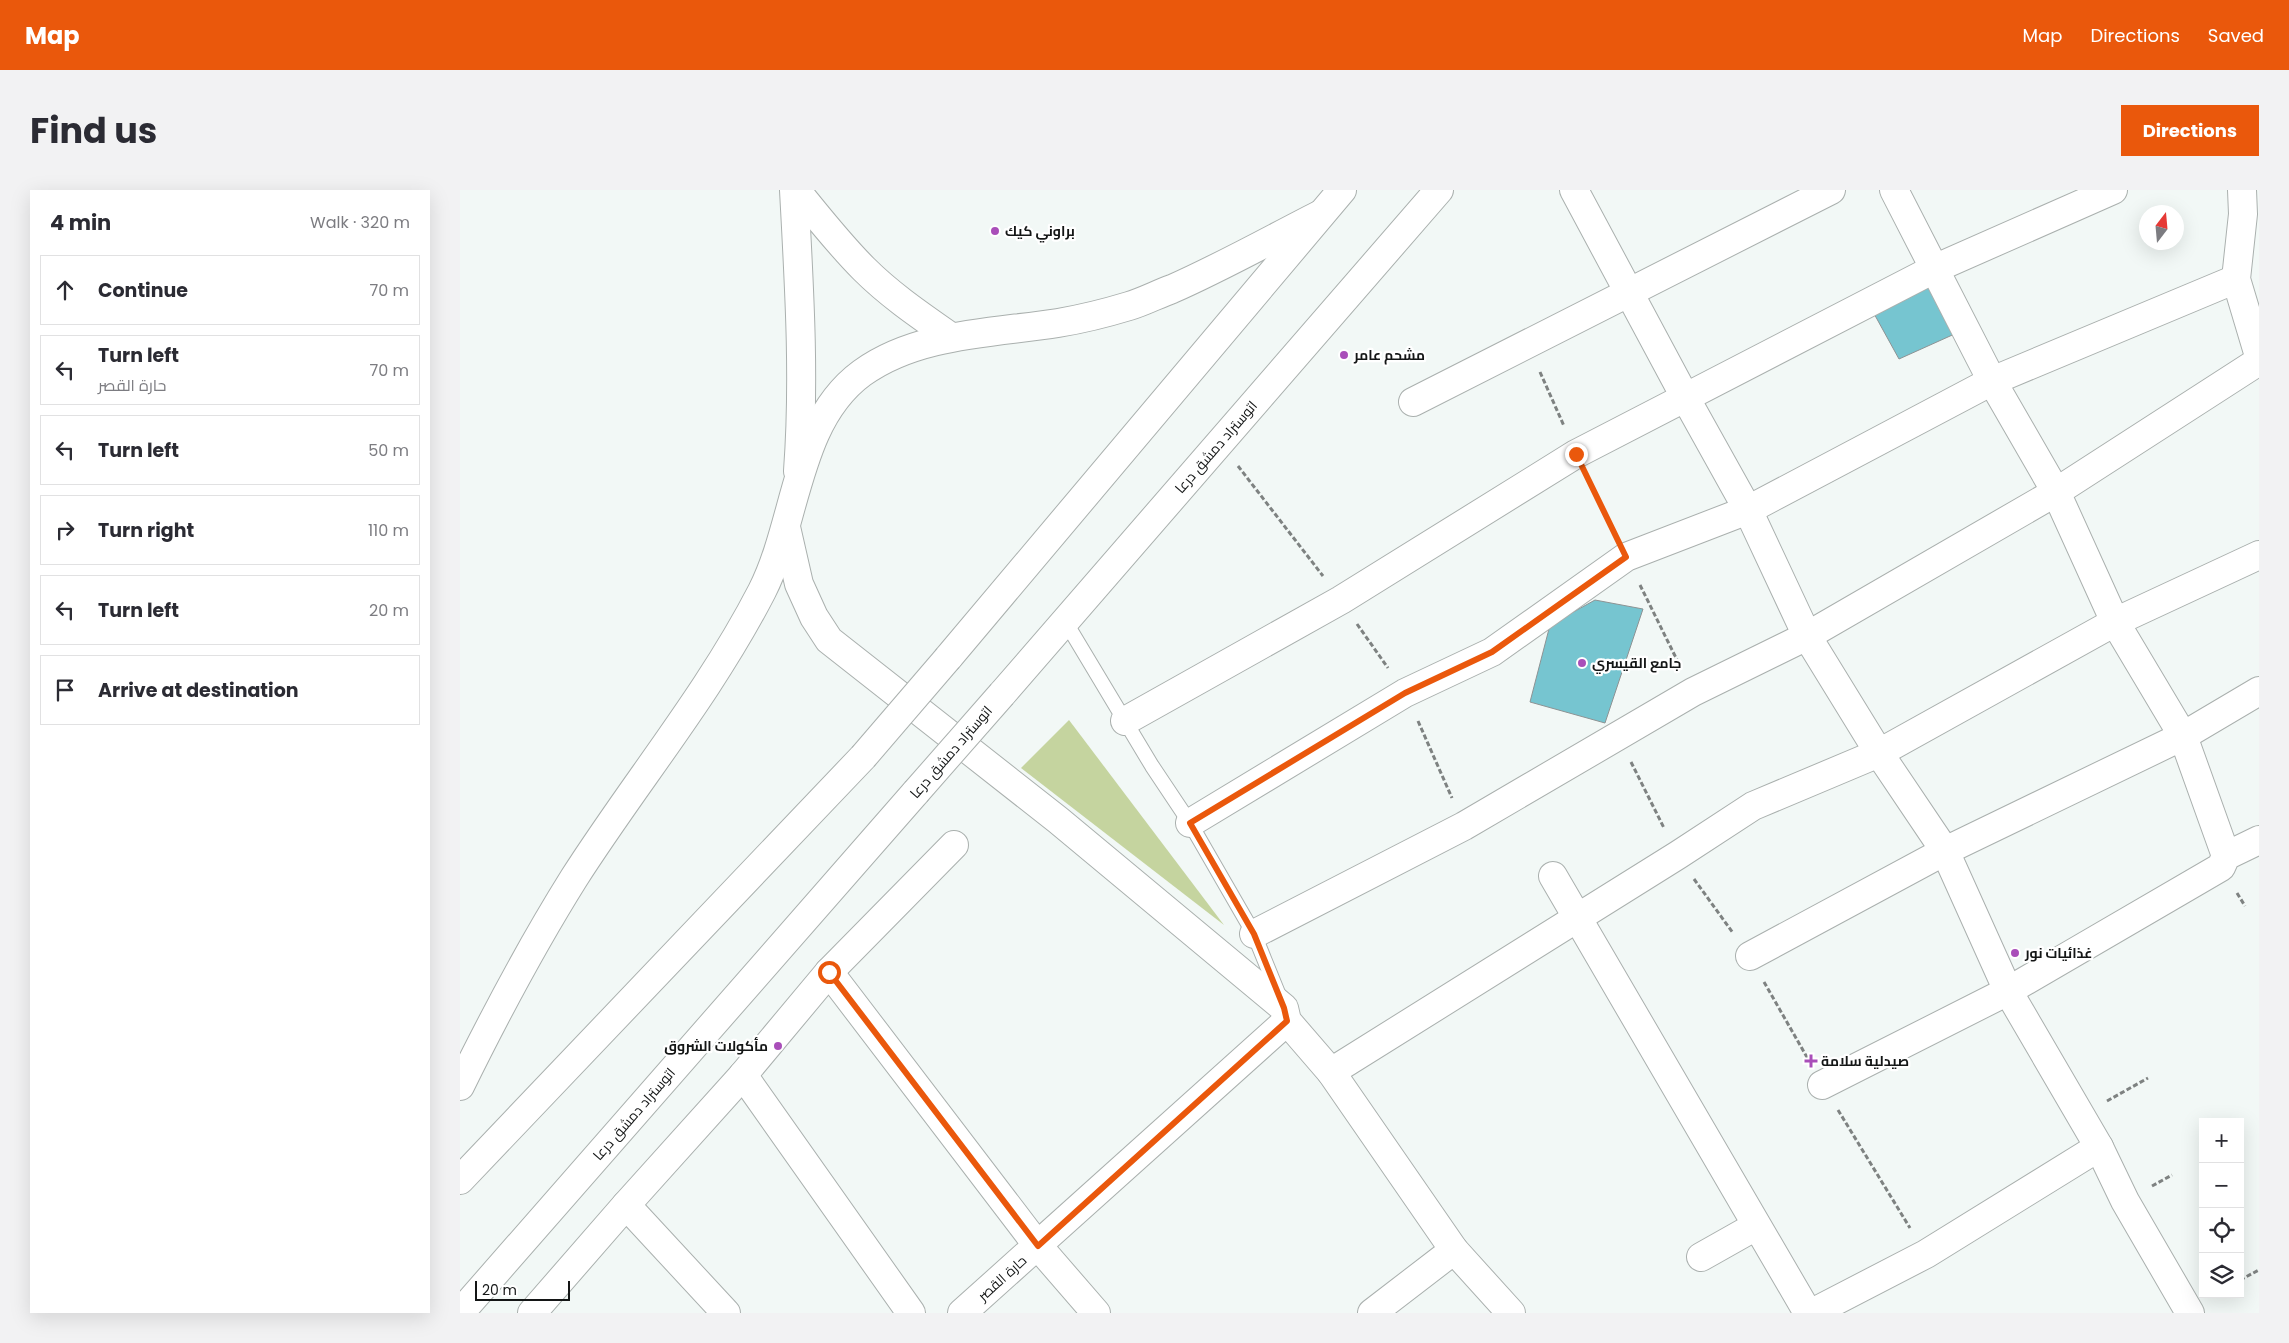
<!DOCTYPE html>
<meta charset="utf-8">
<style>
:root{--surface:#fff;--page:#f2f2f3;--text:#2b2b33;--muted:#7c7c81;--line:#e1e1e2;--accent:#ea580c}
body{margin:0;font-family:Poppins,Cairo,sans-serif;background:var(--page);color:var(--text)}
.controls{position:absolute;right:15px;bottom:15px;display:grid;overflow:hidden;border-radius:0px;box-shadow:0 5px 20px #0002}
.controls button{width:45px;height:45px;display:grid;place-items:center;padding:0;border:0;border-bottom:1px solid var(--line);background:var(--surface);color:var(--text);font:25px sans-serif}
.compass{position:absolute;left:1679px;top:15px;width:45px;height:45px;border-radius:50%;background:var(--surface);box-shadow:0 5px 20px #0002;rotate:16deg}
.scale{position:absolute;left:15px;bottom:12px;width:95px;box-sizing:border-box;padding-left:5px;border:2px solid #141616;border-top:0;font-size:14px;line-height:18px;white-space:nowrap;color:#141616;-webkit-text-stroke:4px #fff;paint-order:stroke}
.stop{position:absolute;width:15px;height:15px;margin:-11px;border:4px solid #ea580c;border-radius:50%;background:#fff}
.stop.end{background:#ea580c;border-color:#fff;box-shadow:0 1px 5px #0008}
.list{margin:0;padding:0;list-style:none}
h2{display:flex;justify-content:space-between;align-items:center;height:65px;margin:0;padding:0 20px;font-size:21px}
h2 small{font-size:16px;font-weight:400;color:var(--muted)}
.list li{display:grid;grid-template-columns:32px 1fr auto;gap:15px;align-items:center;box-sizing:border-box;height:70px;margin:0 10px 10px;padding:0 10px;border:1px solid var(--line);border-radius:0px}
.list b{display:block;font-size:19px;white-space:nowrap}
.list p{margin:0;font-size:16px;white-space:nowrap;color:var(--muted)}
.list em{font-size:16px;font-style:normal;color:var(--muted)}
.icon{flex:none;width:28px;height:28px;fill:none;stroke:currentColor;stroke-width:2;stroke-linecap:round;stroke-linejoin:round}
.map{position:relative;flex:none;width:1799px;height:1123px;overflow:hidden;border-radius:0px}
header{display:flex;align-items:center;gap:30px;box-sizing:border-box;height:70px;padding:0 25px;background:var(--accent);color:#fff}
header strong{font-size:24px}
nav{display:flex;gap:28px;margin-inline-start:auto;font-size:18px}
.intro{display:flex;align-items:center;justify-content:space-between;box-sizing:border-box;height:120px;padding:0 30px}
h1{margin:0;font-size:35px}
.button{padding:12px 22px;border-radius:0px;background:var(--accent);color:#fff;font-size:18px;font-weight:700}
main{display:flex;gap:30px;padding:0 30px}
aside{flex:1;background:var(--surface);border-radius:0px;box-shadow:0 5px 20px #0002}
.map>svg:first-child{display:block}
.green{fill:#c5d49f}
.building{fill:#76c5d0;stroke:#8d9394}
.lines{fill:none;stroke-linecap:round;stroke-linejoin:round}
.lane-casing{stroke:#aab0ae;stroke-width:16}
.street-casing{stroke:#aab0ae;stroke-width:30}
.secondary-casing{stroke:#aab0ae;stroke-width:30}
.primary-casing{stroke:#aab0ae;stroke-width:30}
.highway-casing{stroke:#aab0ae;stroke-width:30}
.path{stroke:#7e8281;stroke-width:3;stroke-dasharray:5 2.5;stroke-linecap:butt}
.lane{stroke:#fff;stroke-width:14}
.street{stroke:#fff;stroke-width:28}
.secondary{stroke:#fff;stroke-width:28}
.primary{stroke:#fff;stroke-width:28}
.highway{stroke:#fff;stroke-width:28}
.highway-bridge-casing{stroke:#aab0ae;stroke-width:30;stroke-linecap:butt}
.highway-bridge{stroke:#fff;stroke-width:28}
.route{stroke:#ea580c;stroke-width:6}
.poi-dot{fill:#a94eb9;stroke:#fff;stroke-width:2}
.labels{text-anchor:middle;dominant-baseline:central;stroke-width:4.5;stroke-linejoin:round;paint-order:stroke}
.poi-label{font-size:14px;font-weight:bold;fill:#141616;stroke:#fff;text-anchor:start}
.street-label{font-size:14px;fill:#141616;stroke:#fff}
</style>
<header>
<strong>Map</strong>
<nav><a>Map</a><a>Directions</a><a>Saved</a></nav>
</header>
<div class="intro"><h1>Find us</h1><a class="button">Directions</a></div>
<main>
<aside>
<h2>4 min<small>Walk · 320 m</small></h2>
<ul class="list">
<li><svg class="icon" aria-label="ahead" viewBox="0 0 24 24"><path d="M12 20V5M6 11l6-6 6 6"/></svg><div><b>Continue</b></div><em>70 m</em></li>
<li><svg class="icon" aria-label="left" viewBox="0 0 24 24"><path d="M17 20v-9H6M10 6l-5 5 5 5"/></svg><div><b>Turn left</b><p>حارة القصر</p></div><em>70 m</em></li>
<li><svg class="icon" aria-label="left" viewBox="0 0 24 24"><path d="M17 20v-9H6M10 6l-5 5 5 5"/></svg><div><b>Turn left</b></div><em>50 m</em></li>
<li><svg class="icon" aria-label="right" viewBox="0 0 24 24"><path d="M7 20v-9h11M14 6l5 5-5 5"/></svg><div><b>Turn right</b></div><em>110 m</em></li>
<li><svg class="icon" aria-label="left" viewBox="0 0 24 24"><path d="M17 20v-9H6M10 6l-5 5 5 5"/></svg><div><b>Turn left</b></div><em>20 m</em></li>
<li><svg class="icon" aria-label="arrive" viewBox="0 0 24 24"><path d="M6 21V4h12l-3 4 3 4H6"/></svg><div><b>Arrive at destination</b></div></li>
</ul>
</aside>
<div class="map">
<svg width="1799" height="1123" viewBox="0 0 1799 1123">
<rect width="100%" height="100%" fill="#f2f8f6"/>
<polygon class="green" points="609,530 764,735 561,578"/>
<g class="building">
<polygon points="1471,87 1499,142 1439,169 1412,120"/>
<polygon points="1135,410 1183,419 1145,533 1070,512 1090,435"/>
</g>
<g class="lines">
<defs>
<polyline id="lane" points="605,431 692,576 730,633 794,744 820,808"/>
<g id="street">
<polyline points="1114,0 1225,207 1288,320 1347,446 1419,563 1485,661 1548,801 1639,957 1665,1011 1730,1123"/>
<polyline points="1434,0 1532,191 1596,302 1655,432 1723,546 1766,666"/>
<polyline points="1782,0 1783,24 1776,89 1799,166"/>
<polyline points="953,212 1371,0"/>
<polyline points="665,531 881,410 1116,264 1474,79 1653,0"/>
<polyline points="730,633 945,503 1032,462 1166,367 1288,320 1532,191 1776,89"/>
<polyline points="1093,686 1348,1123"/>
<polyline points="794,744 1004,636 1233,502 1347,446 1596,302 1799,171"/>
<polyline points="1290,766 1485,661 1723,546 1799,501"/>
<polyline points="369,782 578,1056 636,1123"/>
<polyline points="871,882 1218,665 1293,616 1419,563 1655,432 1799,365"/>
<polyline points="283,885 451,1123"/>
<polyline points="1362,895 1548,801 1761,677 1766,666 1799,650"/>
<polyline points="166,1015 266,1123"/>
<polyline points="1241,1067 1296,1036"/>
<polyline points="72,1123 166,1015 283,885 369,782 494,655"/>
<polyline points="502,1123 827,831"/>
<polyline points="912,1123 994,1060"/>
<polyline points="1352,1123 1466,1064 1639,957"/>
</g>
<g id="secondary">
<path d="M334 0C339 94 345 187 338 281"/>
<path d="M336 0C358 27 379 54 404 79 430 105 461 126 491 147"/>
</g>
<polyline id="primary" points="326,337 339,394 354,427 369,450 598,630 824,818 827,831 871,882 994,1060 1051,1123"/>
<g id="highway">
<polyline points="488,468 882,0"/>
<polyline points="542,504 979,0"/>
<path d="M0 896C35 825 72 755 114 688 176 591 249 504 302 401 337 333 335 232 402 183 457 143 534 143 598 133 622 129 646 123 669 116 683 112 698 104 712 99 762 77 810 50 859 25"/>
<polyline points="0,990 403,567"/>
<polyline points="0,1123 456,602"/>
</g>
</defs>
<use href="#lane" class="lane-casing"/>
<use href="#street" class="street-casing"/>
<use href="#secondary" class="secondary-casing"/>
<use href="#primary" class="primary-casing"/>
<use href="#highway" class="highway-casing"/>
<g class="path">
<polyline points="1080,182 1104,236"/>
<polyline points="778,276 863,386"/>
<polyline points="1129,291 1153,340"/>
<polyline points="1180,395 1219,474"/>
<polyline points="897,434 928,478"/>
<polyline points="958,531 992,608"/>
<polyline points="1171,572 1204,638"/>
<polyline points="1234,689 1273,743"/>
<polyline points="1777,703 1785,716"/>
<polyline points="1304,792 1348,869"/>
<polyline points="1647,911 1688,888"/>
<polyline points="1378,920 1450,1038"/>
<polyline points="1692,996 1712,985"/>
<polyline points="1780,1090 1799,1080"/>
</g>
<use href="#lane" class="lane"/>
<use href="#street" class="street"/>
<use href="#secondary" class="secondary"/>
<use href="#primary" class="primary"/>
<use href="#highway" class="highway"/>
<defs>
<g id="highway-bridge">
<polyline points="403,567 488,468"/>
<polyline points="456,602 542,504"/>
</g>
</defs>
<use href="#highway-bridge" class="highway-bridge-casing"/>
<use href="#highway-bridge" class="highway-bridge"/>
</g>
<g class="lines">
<polyline class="route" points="369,782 578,1056 827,831 824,818 794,744 730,633 945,503 1032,462 1166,367 1116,264"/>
</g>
<g class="poi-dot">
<circle cx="535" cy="41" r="5"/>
<circle cx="884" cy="165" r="5"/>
<circle cx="1122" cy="473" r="5"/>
<circle cx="1555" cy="763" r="5"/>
<circle cx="318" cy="856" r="5"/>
<path d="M1348.5 863.5h5v5h5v5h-5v5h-5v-5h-5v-5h5z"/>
</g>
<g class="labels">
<g class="poi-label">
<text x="545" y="41">براوني كيك</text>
<text x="894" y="165">مشحم عامر</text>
<text x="1132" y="473">جامع القيسري</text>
<text x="1565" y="763">غذائيات نور</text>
<text x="308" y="856" text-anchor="end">مأكولات الشروق</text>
<text x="1361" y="871">صيدلية سلامة</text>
</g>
<g class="street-label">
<text transform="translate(756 257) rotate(-49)">اتوستراد دمشق درعا</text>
<text transform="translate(491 562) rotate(-49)">اتوستراد دمشق درعا</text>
<text transform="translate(174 924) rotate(-49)">اتوستراد دمشق درعا</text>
<text transform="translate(542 1088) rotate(-42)">حارة القصر</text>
</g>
</g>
</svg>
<div class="controls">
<button>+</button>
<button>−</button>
<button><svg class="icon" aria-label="locate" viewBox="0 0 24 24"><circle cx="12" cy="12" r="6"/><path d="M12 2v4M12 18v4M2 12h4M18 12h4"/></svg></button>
<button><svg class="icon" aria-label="layers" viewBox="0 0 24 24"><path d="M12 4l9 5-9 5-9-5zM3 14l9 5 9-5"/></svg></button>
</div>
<svg class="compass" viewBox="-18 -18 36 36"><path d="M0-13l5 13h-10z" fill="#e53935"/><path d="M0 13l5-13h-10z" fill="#7c7c81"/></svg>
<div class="scale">20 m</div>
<div class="stop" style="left:369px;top:782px"></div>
<div class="stop end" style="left:1116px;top:264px"></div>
</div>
</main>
